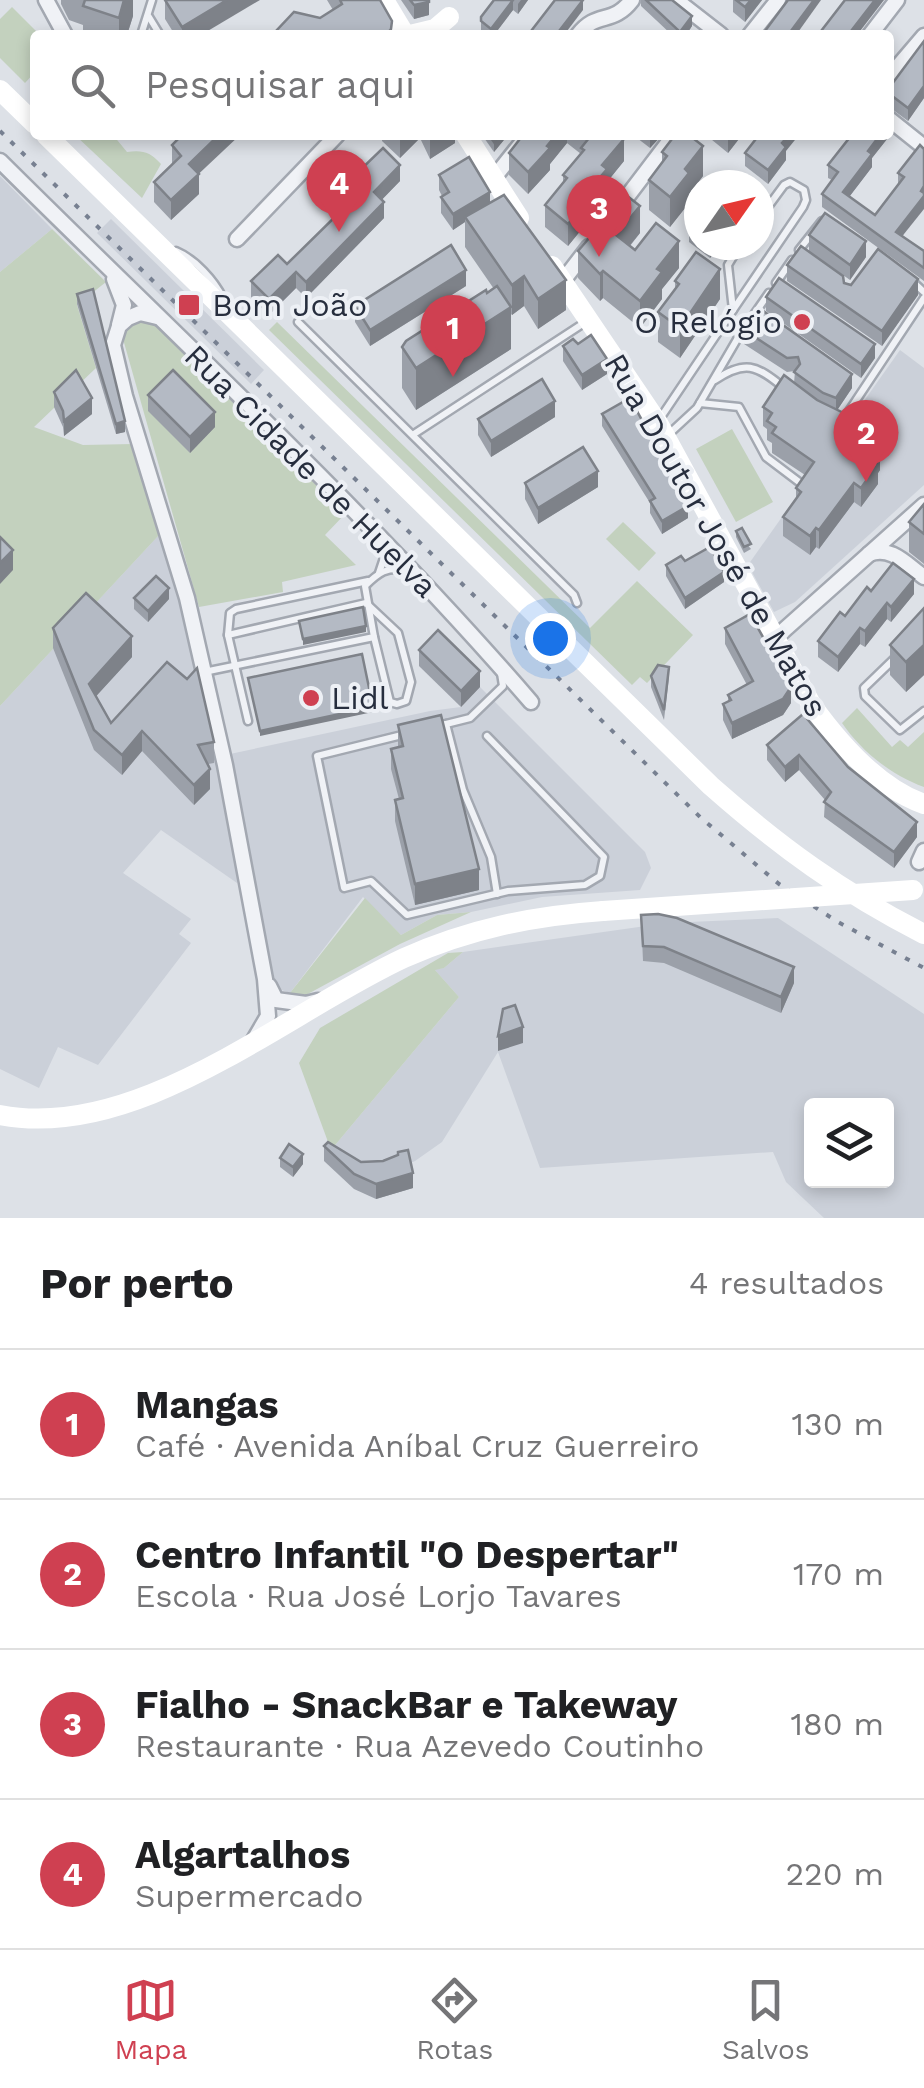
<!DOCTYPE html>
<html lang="pt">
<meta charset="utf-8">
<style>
:root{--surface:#fff;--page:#f2f2f2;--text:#202124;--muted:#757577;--line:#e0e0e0;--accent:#cf4051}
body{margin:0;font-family:"Work Sans",sans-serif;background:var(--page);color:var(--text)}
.controls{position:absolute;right:30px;bottom:30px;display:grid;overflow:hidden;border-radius:10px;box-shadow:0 5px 15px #0003}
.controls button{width:90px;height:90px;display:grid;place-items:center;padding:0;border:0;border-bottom:2px solid var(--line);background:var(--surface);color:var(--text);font:50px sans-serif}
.compass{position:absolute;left:684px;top:170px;width:90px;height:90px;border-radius:50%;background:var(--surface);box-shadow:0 5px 15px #0003;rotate:56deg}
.you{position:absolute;left:550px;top:638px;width:35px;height:35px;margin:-25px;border:8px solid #fff;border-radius:50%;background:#1a73e8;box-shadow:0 0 0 15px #1a73e833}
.badge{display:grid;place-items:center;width:65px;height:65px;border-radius:50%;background:var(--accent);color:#fff;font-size:32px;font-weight:700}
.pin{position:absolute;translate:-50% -82px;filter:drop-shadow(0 2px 5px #0008)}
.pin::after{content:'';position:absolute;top:52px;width:35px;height:30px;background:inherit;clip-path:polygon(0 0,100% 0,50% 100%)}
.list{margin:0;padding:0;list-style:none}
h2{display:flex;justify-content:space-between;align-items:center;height:130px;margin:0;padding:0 40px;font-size:42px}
h2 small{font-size:32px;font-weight:400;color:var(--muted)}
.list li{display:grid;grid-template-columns:65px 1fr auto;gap:30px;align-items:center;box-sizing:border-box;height:150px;padding:0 40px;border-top:2px solid var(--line)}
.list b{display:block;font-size:38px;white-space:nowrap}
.list p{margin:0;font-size:32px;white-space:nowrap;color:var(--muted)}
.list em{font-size:32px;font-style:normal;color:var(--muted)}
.icon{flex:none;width:55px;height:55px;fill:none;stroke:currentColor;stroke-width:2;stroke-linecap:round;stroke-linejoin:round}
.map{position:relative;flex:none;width:924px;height:1218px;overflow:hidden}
.search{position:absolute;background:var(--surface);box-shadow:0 5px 15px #0003;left:30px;right:30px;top:30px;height:110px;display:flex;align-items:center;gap:25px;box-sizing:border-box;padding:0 35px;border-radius:10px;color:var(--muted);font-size:38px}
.sheet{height:730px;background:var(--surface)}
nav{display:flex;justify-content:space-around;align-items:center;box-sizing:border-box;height:140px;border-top:2px solid var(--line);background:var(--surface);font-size:28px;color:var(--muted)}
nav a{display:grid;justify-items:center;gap:5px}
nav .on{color:var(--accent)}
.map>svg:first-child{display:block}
.built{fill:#cbd0d9;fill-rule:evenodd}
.green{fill:#c3d1be}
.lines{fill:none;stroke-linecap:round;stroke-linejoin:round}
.lane-casing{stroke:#a3a8b1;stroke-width:11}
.street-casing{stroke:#a3a8b1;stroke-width:19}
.lane{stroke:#f0f2f6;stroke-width:6}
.street{stroke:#f0f2f6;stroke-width:14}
.secondary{stroke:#fff;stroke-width:20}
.rail{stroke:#778091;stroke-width:4;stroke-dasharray:5 10;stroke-linecap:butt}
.secondary-bridge{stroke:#fff;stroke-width:20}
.wall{fill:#9ba0a9}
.shaded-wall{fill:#7e8289}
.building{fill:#b4bac4;stroke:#7e8289;stroke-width:2.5}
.poi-dot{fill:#cf4051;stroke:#edf0f5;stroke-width:4}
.labels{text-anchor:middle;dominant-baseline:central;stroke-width:8;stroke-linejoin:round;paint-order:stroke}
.poi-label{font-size:32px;fill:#272e3e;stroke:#edf0f5;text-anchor:start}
.street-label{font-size:32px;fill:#272e3e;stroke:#edf0f5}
</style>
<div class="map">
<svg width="924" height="1218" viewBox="0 0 924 1218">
<rect width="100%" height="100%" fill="#dde1e7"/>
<g class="built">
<polygon points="0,176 52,229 0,272"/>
<polygon points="111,219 264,370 251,384 97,233"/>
<polygon points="900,350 924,368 924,485 795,602 774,612 748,565"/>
<polygon points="160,534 200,673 240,871 237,883 161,830 123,873 191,919 179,934 191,943 98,1065 58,1047 39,1088 0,1069 0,706"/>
<polygon points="480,687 645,852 651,868 640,890 542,897 471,912 437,915 401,935 363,897 290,993 276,988 230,754 430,711 461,707"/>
<path d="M778 918 924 1014V1218H824L786 1182 773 1152 540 1168 498 1052 442 1142 415 1161 384 1175 331 1150 459 997 434 969 444 968 463 952 667 923ZM812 1106H886V1180H812Z"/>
</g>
<g class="green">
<polygon points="12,7 40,35 35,35 35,72 25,83 0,58 0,19"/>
<path d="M75 135H113L127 152C143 150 150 152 161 164L142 198Z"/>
<polygon points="52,229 106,282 77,305 96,368 34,427 83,445 133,444 160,534 0,706 0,272"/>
<polygon points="146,320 155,325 345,514 325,535 356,565 282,582 283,592 199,607 123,339 127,328"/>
<polygon points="277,322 590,628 637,581 693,635 647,683 640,677 632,685 269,330"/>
<polygon points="732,429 773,502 736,522 696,449"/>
<polygon points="623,522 656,553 639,571 606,539"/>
<path d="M857 708 892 747 900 740 908 747 924 732V787C891 775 862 752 842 723Z"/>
<polygon points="365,898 401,935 437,915 471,912 400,944 306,995 290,993"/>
<polygon points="463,952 444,968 435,970 459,997 331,1150 299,1063 320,1028 448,953"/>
</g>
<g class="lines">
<defs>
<g id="lane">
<polyline points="149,17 160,35"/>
<polyline points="141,35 152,0"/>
<polyline points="740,245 728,265 733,310 803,207 806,200 804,190 790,182 784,185 759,219"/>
<polyline points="799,250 822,221"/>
<path d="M176 251C195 259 214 280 223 298"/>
<polyline points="911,280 924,292"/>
<polyline points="776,283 792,260"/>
<polyline points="298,322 574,595 577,603"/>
<path d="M715 380C745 360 756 365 783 387"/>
<polyline points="700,403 739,407 766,457 803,485"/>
<polyline points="661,417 733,310"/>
<polyline points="839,419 847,414 924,298"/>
<polyline points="670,433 697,408 739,336 769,293"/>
<polyline points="414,434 587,321"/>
<polyline points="379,573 384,558 380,543"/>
<polyline points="228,635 366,603 398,633 411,682 406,701 397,704 390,702 374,637"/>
<polyline points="895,658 864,688 865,696 900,730 924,711"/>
<path d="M204 672 374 637 365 586C378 573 387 566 406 570"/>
<polyline points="248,721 228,635 230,613 236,609 368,581"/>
<polyline points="446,724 463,790 491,857 497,894"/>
<polyline points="438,726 470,718 503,686 501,673"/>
<polyline points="406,734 317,756 344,888 371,881 407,915 508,891 585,885 600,876 604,857 487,736"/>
</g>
<g id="street">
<polyline points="46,0 65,35"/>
<polyline points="676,0 721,35"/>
<path d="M578 35C597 10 612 26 632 0"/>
<polyline points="750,35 778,0"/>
<polyline points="870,35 897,0"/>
<polyline points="889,77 924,36"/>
<polyline points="889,119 924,147"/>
<path d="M0 161C179 339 366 511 531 702"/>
<polyline points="493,179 528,135"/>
<polyline points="617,210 674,135"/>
<polyline points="237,239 337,135"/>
<polyline points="114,279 124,305 119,325"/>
<polyline points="562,282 589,247"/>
<polyline points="157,317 140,313 128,318 119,326 113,345 125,396 187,598 225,765 265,979 268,1016 254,1040"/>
<path d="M869 554C891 545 907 565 924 577"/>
<polyline points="774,639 924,505"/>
<polyline points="919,862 924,851"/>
<polyline points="269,986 276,1000 306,1004 318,1001"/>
</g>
</defs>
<use href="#lane" class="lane-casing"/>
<use href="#street" class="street-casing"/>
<use href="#lane" class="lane"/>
<use href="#street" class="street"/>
<g class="secondary">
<polyline points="384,0 405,35"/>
<polyline points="410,35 435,29 449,17"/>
<polyline points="0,90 35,124"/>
<path d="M46 135 711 786C779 846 843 893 924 934"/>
<polyline points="466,135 519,218"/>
<path d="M552 266 658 423 811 704C839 743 878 788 924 804"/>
<path d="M0 1115C138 1142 285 1013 404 958 469 929 532 916 603 911"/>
</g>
<polyline class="rail" points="0,131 700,817 779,884 838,922 924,968"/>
<polyline class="secondary-bridge" points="603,911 913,890"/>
</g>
<g class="wall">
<polygon points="61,0 133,0 133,16 127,35 83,35 83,25 69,20 61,4"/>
<polygon points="165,0 201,35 175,35 165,19"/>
<polygon points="327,0 380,0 392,35 277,35 277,30 320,18 333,10"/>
<polygon points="401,0 429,0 429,15 414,19"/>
<polygon points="494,0 528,0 518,14 513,10 494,35 485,35 481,32 481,17"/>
<polygon points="641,0 672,0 692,26 686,35 672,35 641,6"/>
<polygon points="733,0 762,0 745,22 733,12"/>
<polygon points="924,41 924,98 908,121 892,109 889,110 889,88"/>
<polygon points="891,134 872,158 872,167 849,197 875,215 898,185 898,173 920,145 903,236 924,251 924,281 822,207 822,194 832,180 828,178 828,165 846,143 846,135"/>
<polygon points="382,135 455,135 455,143 430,159 420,138 400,158 382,141"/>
<polygon points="482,135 508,135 494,152"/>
<polygon points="523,135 619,135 624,161 607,182 607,191 590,211 590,219 568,246 545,227 545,205 563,182 563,175 581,154 567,143 550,164 550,170 528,194 509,175 509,153"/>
<polygon points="637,135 662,135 650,148 637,138"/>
<polygon points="706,135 742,135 728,153"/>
<polygon points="172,145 199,174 199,194 171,220 154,202 154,182 172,165"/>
<polygon points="786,151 786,160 768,184 745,166 745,153"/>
<polygon points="662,152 703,176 689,194 689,203 670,227 649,210 649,180 662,163"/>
<polygon points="356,174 400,181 381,200 384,218 306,298 296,288 269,315 251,297 251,281 287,264 358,193 356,190"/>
<polygon points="439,175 490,203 566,310 538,329 524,306 512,315 511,314 511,349 416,410 402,388 402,347 494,289 465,247 465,222 453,230 441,213 441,197 442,196 439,190"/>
<polygon points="699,217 699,245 720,245 710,258 689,242 689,231"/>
<polygon points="640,233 630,246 635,250 679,268 662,289 662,299 640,328 603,298 600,301 578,278 578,251"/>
<polygon points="809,235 866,257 850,280 809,251"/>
<polygon points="787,265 844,283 918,295 882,346 787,281"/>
<polygon points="675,281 720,299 680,358 658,342 658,312 675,291"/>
<polygon points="466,286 370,346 355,322 355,306"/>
<polygon points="77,294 125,432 116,434 77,304"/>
<polygon points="766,297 875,358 861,378 766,311"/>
<polygon points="759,308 852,388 837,410 860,428 880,470 878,473 878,484 861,507 854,502 819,549 816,547 810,555 783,536 783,517 796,499 796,488 805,475 772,453 772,443 767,440 767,429 763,426 763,407 794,383 795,371 787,372 744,344 744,330"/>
<polygon points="563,346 607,374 582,390 563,361"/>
<polygon points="54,392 92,414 64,436 63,427 54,407"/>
<polygon points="148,395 215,427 190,453 148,411"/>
<polygon points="602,414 688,518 662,534 650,513 650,503 602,426"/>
<polygon points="555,417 491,457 478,435 478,419"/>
<polygon points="525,483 598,487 538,524 525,499"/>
<polygon points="924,504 924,564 909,552 909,522"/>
<polygon points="736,531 751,549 744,553 736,537"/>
<polygon points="685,561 724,582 685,609 666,576 666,565"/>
<polygon points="871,591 914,594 891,622 887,619 865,647 860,644 838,672 818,657 818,641"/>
<polygon points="134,598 169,599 148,622 134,609"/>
<polygon points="924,608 924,675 906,692 890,675 890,645"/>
<polygon points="53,628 132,657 96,696 111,723 214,742 214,763 208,764 210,789 194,805 142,751 122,775 94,750 53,648"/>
<polygon points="725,628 791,703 783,715 732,739 723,720 723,704 728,702 728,695 747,685 725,644"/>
<polygon points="419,650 480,687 461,707 419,666"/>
<polygon points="651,676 669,677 664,720 651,687"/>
<polygon points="398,725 479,890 415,905 395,821 395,800 399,799 391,769 391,749 398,747"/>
<polygon points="767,745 848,767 917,837 894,868 824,817 825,800 799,770 785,782 767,760"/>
<polygon points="641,915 794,983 781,1013 664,963 643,961"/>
<polygon points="324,1146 361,1162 413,1188 376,1199 354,1189 324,1161"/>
<polygon points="280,1158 303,1164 293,1177 280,1167"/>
</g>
<g class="shaded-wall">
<polygon points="124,0 133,0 133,16 127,35 119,35 119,18"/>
<polygon points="227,0 260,0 201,35 182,35 182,27"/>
<polygon points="513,0 513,10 494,35 491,35 491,29"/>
<polygon points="521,0 528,0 518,14 518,4"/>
<polygon points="583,0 583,10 564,35 556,35"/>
<polygon points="751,0 762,0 745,22 745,7"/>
<polygon points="814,0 821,0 796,35 788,35"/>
<polygon points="875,0 884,0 857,35 848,35"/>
<polygon points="429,2 429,15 414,19 414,5"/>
<polygon points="692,16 692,26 686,35 680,35 680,32"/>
<polygon points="924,85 924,98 908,121 908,108"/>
<polygon points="891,121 891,134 872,158 872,167 843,205 843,192 868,151 880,135 889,135 889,124"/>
<polygon points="219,135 240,135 189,183 189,164"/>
<polygon points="400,135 420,135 420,138 400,158"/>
<polygon points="430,135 455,135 455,143 430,159"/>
<polygon points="499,135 508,135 494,152 494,142"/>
<polygon points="556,135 567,135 567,143 550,164 550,170 528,194 528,172"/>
<polygon points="653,135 662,135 650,148 650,138"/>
<polygon points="728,135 742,135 728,153"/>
<polygon points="789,135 799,135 786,151 786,160 768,184 768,170 782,143"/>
<polygon points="624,139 624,161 607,182 607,191 590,211 590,219 568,246 568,224 602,165"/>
<polygon points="703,146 703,176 689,194 689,203 670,227 670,197 685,169"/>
<polygon points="400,165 400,181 374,208 374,192"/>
<polygon points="199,174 199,194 171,220 171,200"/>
<polygon points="924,186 924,209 896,244 896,232"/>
<polygon points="490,192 490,208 465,217 465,222 453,230 453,214"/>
<polygon points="384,202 384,218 306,298 306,282"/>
<polygon points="640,206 640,233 616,262 616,235"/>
<polygon points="679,241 679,268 662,289 662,299 640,328 640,301 657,269"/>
<polygon points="866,241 866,257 850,280 850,265"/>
<polygon points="712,245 720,245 710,258 710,248"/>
<polygon points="720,269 720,299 680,358 680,328"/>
<polygon points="466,270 466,286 370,346 370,330"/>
<polygon points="603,271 603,298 600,301 600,274"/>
<polygon points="296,272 296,288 269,315 269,299"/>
<polygon points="524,276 524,306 512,315 512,285"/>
<polygon points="918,279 918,295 882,346 882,331"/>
<polygon points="566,280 566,310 538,329 538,299"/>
<polygon points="511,307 511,349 416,410 416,368"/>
<polygon points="875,344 875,358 861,378 861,364"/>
<polygon points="607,359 607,374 582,390 582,375"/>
<polygon points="852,374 852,388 836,412 836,398"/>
<polygon points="92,398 92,414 64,436 64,421"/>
<polygon points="555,401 555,417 491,457 491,441"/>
<polygon points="215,412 215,427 190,453 190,437"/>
<polygon points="125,421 125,432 116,434 116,424"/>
<polygon points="880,450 880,470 878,473 878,484 861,507 861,488 873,461"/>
<polygon points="598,471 598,487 538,524 538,508"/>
<polygon points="854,483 854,502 819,549 819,530"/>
<polygon points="688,506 688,518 662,534 662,521"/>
<polygon points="816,528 816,547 810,555 810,536"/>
<polygon points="13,550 13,570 0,584 0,563"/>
<polygon points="724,572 724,582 685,609 685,598"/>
<polygon points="914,579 914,594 891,622 891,607"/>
<polygon points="169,588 169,599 148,622 148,611"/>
<polygon points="887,603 887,619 865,647 865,631"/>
<polygon points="366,626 366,632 303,645 303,639"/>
<polygon points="860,628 860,644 838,672 838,657"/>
<polygon points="132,636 132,657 89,704 89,684"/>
<polygon points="924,645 924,675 906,692 906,662"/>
<polygon points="480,671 480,687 461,707 461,691"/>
<polygon points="791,687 791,703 783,715 732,739 732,723"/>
<polygon points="373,707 373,712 260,736 260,731"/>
<polygon points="142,731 142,751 122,775 122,755"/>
<polygon points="799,755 799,770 785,782 785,767"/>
<polygon points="210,769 210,789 194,805 194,785"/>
<polygon points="917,822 917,837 894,868 894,852"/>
<polygon points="479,869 479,890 415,905 415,884"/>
<polygon points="794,967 794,983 781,1013 781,997"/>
<polygon points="523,1027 523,1043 498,1051 498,1036"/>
<polygon points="303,1154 303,1164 293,1177 293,1167"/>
<polygon points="413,1173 413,1188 376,1199 376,1184"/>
</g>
<g class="building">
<polygon points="85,0 124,0 119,18 83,6"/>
<polygon points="165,0 227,0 182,27"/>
<polygon points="340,0 380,0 392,21 391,29 386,35 282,35 277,30 294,12 320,18 342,4"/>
<polygon points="410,0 429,0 429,2 414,5"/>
<polygon points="494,0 513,0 491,29 481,21 481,17"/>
<polygon points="555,0 583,0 556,35 528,35"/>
<polygon points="646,0 672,0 692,16 680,32"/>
<polygon points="736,0 751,0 745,7"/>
<polygon points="788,0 814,0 788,35 762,35"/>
<polygon points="845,0 875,0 848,35 818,35"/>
<polygon points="924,41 924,86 908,108 892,96 889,97 889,88"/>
<polygon points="182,135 219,135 189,164 199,174 171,200 154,182 181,156 172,145"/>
<polygon points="489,135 499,135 494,142"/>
<polygon points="523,135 556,135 547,146 550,148 528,172 509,153"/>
<polygon points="585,135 619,135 624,139 602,165 607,169 586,194 590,197 568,224 545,205 567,178 563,175 584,150 581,148 589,138"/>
<polygon points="675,135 689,135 703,146 685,169 689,173 670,197 649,180 667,156 662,152"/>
<polygon points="759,135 789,135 782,143 786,147 768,170 745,153"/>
<polygon points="848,135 880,135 868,151 872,154 843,192 875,215 904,177 898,173 920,145 924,149 924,186 921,191 924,193 924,196 896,232 924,251 924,268 822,194 838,172 828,165 850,137"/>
<polygon points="383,148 400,165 374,192 384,202 306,282 296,272 269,299 251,281 278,255 287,264 341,211 366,185 356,174"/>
<polygon points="469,157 490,192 453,214 441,197 449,192 439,175"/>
<polygon points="504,195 566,280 538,299 524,276 512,285 465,217"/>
<polygon points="626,195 640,206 616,235 635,250 656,223 679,241 657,269 662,272 640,301 603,271 600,274 578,251"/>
<polygon points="825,213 866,241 850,265 809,235"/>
<polygon points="699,217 699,239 689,231"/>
<polygon points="451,245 466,270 370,330 355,306"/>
<polygon points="801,246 843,276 844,283 851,285 878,249 918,279 882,331 787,265"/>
<polygon points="696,252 720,269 680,328 658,312 679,284 675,281"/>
<polygon points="779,278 875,344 861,364 766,297"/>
<polygon points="497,286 511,307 416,368 402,347 406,341 486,290 487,293"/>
<polygon points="93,289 125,421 116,424 77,294"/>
<polygon points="759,308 852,374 836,398 823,393 794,372 800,364 798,357 787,358 744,330"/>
<polygon points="591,335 607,359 582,375 563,346 573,339 578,344"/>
<polygon points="76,370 92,398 64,421 63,411 54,392"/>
<polygon points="173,370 215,412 190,437 148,395"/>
<polygon points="784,375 817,400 860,421 857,426 867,433 863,438 880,450 873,461 878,464 861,488 854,483 819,530 816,528 810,536 783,517 801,492 796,488 814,462 772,433 776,427 767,421 772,413 763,407"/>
<polygon points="542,379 555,401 491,441 478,419"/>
<polygon points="630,398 688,506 662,521 650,501 655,498 602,414"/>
<polygon points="583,447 598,471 538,508 525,483"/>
<polygon points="924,504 924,534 909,522"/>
<polygon points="742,528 751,544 744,547 736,531"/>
<polygon points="0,537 13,550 0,563"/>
<polygon points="710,547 724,572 685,598 666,565 681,556 685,561"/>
<polygon points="893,563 914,579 891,607 887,603 865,631 860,628 838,657 818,641 840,612 845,616 867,587 871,591"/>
<polygon points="156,576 169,588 148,611 134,598"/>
<polygon points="86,593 132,636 89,684 111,723 167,662 187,679 197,668 214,742 198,745 210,769 194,785 142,731 122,755 94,730 53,628"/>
<polygon points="363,607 366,626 303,639 299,621"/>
<polygon points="924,608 924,645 906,662 890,645"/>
<polygon points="750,614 791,687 783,699 732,723 723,704 731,700 728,695 753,681 725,628"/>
<polygon points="438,630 480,671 461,691 419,650"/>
<polygon points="362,654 373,707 260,731 248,678"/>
<polygon points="658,665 669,667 664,710 651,676"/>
<polygon points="803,714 848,767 917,822 894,852 824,802 831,792 799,755 785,767 767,745"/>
<polygon points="441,715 479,869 415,884 395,800 403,798 391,749 403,746 398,725"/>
<polygon points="658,914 677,918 794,967 781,997 664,947 643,946 641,915"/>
<polygon points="515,1005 523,1027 498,1036 503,1009"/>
<polygon points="328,1142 361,1162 383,1161 398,1155 398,1152 408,1150 413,1173 376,1184 354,1174 324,1146"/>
<polygon points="289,1144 303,1154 293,1167 280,1158"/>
</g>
<g class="poi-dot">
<rect x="177" y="293" width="24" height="24" rx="5"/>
<circle cx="802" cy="322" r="10"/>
<circle cx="311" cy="698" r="10"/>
</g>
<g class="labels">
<g class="poi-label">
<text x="212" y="305">Bom João</text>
<text x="782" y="322" text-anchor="end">O Relógio</text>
<text x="331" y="698">Lidl</text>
</g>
<g class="street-label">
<text transform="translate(311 471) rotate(45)">Rua Cidade de Huelva</text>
<text transform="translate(716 535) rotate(60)">Rua Doutor José de Matos</text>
</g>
</g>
</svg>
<div class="controls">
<button><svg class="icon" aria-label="layers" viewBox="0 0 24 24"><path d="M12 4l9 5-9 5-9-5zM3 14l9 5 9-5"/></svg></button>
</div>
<svg class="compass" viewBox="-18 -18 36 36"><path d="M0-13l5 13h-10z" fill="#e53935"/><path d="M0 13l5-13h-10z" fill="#757577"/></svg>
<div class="you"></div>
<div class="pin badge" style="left:453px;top:377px">1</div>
<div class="pin badge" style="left:866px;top:482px">2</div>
<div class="pin badge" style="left:599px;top:257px">3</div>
<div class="pin badge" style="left:339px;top:232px">4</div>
<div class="search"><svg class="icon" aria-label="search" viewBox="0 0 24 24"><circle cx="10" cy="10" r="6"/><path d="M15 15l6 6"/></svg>Pesquisar aqui</div>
</div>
<section class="sheet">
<h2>Por perto<small>4 resultados</small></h2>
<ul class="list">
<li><span class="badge">1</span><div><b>Mangas</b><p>Café · Avenida Aníbal Cruz Guerreiro</p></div><em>130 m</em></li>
<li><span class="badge">2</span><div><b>Centro Infantil &quot;O Despertar&quot;</b><p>Escola · Rua José Lorjo Tavares</p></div><em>170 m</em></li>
<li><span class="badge">3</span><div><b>Fialho - SnackBar e Takeway</b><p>Restaurante · Rua Azevedo Coutinho</p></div><em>180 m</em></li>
<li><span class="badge">4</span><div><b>Algartalhos</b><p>Supermercado</p></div><em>220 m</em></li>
</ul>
</section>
<nav>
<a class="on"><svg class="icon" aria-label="map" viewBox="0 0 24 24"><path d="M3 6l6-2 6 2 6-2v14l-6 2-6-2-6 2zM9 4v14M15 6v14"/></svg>Mapa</a>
<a><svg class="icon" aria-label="directions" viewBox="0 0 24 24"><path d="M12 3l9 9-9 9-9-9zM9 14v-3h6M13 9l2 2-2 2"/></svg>Rotas</a>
<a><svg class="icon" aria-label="saved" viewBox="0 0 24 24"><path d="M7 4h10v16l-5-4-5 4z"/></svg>Salvos</a>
</nav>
